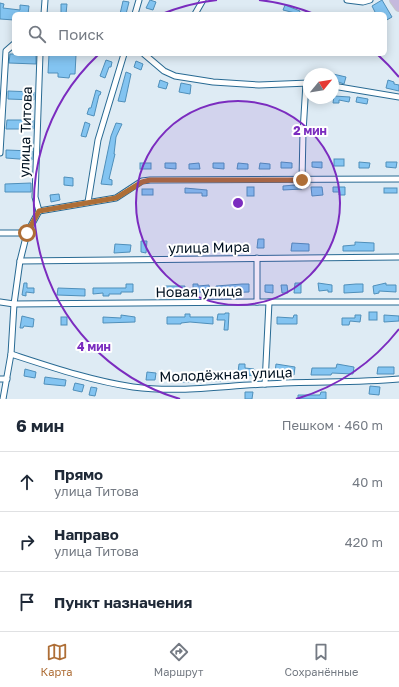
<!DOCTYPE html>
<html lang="ru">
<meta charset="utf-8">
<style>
:root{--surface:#fff;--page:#f2f2f3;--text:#1f2937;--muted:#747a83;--line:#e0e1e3;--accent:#ae6e36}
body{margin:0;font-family:"Golos Text",sans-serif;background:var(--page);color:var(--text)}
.compass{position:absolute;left:303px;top:68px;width:36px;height:36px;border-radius:50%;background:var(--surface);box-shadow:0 2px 10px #0003;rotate:60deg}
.stop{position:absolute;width:12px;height:12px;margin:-9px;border:3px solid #ae6e36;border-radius:50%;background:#fff}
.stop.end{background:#ae6e36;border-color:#fff;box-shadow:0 1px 4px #0008}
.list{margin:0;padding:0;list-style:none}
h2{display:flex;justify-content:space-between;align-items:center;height:52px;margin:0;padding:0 16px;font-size:17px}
h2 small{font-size:13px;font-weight:400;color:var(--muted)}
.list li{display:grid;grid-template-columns:26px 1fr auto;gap:12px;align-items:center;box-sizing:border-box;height:60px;padding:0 16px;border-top:1px solid var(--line)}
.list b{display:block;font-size:15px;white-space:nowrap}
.list p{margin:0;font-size:13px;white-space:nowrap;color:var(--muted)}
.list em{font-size:13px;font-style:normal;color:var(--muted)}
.icon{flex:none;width:22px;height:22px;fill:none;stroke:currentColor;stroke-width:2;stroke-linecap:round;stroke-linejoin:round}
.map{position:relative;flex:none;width:399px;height:399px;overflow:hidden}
.search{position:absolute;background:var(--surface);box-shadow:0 2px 10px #0003;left:12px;right:12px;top:12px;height:44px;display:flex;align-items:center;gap:10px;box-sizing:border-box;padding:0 14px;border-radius:6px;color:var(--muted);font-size:15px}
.sheet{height:232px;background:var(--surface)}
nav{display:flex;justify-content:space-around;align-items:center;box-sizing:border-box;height:56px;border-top:1px solid var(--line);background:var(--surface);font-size:11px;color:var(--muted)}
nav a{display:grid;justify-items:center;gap:2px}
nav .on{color:var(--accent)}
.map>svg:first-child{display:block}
.building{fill:#83c4f1;stroke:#4f8fba}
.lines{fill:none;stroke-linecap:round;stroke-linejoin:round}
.street-casing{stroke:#286a93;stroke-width:7}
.primary-casing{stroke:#c2c6c9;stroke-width:10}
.street{stroke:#fff;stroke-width:5}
.primary{stroke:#c5b9dd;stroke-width:8}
.route{stroke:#ae6e36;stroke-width:5}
.ring{fill:none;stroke:#7b2cbf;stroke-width:2}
.labels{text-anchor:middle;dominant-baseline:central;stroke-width:4;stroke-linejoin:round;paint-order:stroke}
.street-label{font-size:14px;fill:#001120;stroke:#fff}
.centre{fill:#7b2cbf;stroke:#fff;stroke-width:2}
.ring-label{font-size:12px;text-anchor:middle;font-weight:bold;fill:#7b2cbf;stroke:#fff;stroke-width:4;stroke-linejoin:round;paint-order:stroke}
</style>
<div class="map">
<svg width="399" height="399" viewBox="0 0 399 399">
<rect width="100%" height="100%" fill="#deebf4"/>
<g class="building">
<polygon points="150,0 156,2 153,10 146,8"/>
<polygon points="382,0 392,17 385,21 385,14 376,14 372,6"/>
<polygon points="123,1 129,2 126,14 120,14"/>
<polygon points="0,3 4,4 3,8 20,10 20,5 29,6 28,14 14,14 14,20 0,19"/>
<polygon points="61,4 67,4 66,14 61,14"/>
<polygon points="285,5 300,11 299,14 283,10"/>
<polygon points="10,54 36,54 36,64 9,63"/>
<polygon points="49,54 76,55 75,74 70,74 69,78 58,77 58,73 48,73"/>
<polygon points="106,60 112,62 111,67 109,67 105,78 100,76"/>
<polygon points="136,61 143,64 141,70 134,67"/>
<polygon points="126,72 131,74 125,102 118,101"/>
<polygon points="333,74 346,77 344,84 333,80"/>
<polygon points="160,80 168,83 166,89 158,87"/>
<polygon points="388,80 394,82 394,84 399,85 399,91 386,88"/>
<polygon points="181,83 191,85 190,94 179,92"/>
<polygon points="96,90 101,92 100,95 99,95 94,116 87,114 89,108 91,108"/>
<polygon points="8,91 34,92 34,100 8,99"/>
<polygon points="334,96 350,97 349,102 339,100 339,103 333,103"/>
<polygon points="357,97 368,99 367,104 356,102"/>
<polygon points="7,120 33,120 33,129 6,129"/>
<polygon points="85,122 90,124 86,137 81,136"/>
<polygon points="116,123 122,124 116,137 114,154 115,154 109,179 112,180 112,185 101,184 111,136"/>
<polygon points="6,150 32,151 32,160 6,158"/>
<rect x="334" y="159" width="10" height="7"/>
<polygon points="281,162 292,163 292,168 281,168"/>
<polygon points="312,162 322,162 322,168 312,167"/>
<polygon points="359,162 370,163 369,168 359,168"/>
<polygon points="386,162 397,162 396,168 386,167"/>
<rect x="140" y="163" width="11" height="6"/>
<polygon points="165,163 176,163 176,169 165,168"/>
<polygon points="199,163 200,169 189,169 189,164"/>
<polygon points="213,163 224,163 224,169 213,168"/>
<polygon points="238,163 248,164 248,169 237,169"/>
<polygon points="260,163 270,164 270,169 259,169"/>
<polygon points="64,177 73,178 73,186 64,185"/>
<polygon points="31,183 31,192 5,192 5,184"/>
<polygon points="295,184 302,184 302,189 283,190 283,186 295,185"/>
<rect x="247" y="187" width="7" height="9"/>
<polygon points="311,187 322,187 323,195 312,196"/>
<polygon points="333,187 345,187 345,195 339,195 339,192 333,192"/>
<polygon points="185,188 207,190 207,196 202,196 202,193 185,193"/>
<rect x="384" y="188" width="13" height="5"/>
<rect x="142" y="189" width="11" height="6"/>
<polygon points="59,194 60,200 51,202 50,195"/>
<polygon points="258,239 264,239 264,248 257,248"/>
<polygon points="141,241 147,241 146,253 141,252"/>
<polygon points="355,242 374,243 374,251 343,251 343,246 355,245"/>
<polygon points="292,243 309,244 309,251 291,251"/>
<polygon points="115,244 131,245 130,252 114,253"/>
<polygon points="24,283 27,283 27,288 34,288 34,293 26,292 26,296 22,295"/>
<polygon points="295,283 301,283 301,293 294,293"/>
<polygon points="318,283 332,285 332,292 328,292 328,290 319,291"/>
<polygon points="386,283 386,285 396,285 396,292 379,291 379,293 374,294 373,286"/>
<polygon points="126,284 133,284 133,292 121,292 121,294 109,294 109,296 103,296 103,293 93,294 93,288 126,288"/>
<polygon points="193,284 198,284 198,286 209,285 210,292 193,292"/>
<polygon points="242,284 249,284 249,292 216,293 216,286"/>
<polygon points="356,284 363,284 363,292 344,293 344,285"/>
<polygon points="265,285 273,285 273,293 265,292"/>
<polygon points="281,285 287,285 288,293 282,293"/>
<polygon points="164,286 185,286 184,293 164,293"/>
<polygon points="58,288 85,289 85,296 57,295"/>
<rect x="369" y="312" width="8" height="8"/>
<polygon points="225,313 229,313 228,330 224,330 225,320 217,320 218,314 225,314"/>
<polygon points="185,314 190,314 190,317 213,317 213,324 190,322 181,323 181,324 167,324 167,317 185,317"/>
<polygon points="121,315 135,317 135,322 103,323 103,317 121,318"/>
<polygon points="294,315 297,315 297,324 277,324 277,317 293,318"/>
<polygon points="355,315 361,315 360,322 350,321 349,325 342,325 342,318 355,318"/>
<polygon points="384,315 399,316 399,321 384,322"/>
<polygon points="22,316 34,319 33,327 24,326 23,328 20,328"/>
<rect x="61" y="317" width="6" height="8"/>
<polygon points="239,364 245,364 245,368 254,369 254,376 248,375 249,373 238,372"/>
<polygon points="276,364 295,367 294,375 275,372"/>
<polygon points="337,364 354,367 353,374 332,373 331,375 311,375 312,368 336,368"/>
<polygon points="378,367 394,367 394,374 377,374"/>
<polygon points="25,369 36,372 35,378 24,376"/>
<polygon points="147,372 156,373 155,380 146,380"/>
<polygon points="183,373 189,374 189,382 182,382"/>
<polygon points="211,373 220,373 221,381 211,381"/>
<polygon points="45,377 66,380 65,386 44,384"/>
<polygon points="75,383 84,385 82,392 73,390"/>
<polygon points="370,386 380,387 379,395 369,394"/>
<polygon points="91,387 97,388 95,396 89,395"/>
<polygon points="245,392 253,392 252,399 245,399"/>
<polygon points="321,392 326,392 326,399 298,399 298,395 320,395"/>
</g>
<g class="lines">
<defs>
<g id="street">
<polyline points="347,0 363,2 370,0"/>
<polyline points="44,14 45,0"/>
<polyline points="135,14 139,0"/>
<polyline points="195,14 203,0"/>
<polyline points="144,54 164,71 175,76 213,82 259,85 309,83"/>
<polyline points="333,86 399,97"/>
<polyline points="0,153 6,51 14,44"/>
<polyline points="302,180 303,132 306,83"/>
<polyline points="88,202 98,140 124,54"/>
<polyline points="39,211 116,198 142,181 150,180 399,179"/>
<polyline points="0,233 27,233"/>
<polyline points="257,258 257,302"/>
<polyline points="20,261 399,257"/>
<polyline points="0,302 14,304 257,302 399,302"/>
<path d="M11 354C51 367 92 381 133 387 178 393 221 386 266 384 310 381 355 383 399 379"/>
<polyline points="0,379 7,379"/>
<polyline points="265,384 269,302"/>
<polyline points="3,399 11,354 14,304 20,261 27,233 39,211 35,197 40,54"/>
</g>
<polyline id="primary" points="394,0 399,7"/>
</defs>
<use href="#street" class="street-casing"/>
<use href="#primary" class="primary-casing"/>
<use href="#street" class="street"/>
<use href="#primary" class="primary"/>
</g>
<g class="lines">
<polyline class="route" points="27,233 39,211 116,198 142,182 150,180 302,180"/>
</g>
<circle cx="238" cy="203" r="102" fill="#7b2cbf" fill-opacity=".12"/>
<g class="ring">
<circle cx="238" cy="203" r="102"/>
<path d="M399 329A204 204 0 0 1 296 399M180 399A204 204 0 0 1 98 55M162 14A204 204 0 0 1 217 0M259 0A204 204 0 0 1 314 14M378 55A204 204 0 0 1 399 77"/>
</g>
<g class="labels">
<g class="street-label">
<text transform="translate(25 132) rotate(-88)">улица Титова</text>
<text transform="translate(209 247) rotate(-1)">улица Мира</text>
<text transform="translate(199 291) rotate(-1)">Новая улица</text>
<text transform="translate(226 374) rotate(-2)">Молодёжная улица</text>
</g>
</g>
<circle cx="238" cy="203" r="6" class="centre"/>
<g class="ring-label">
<text x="310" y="135">2 мин</text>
<text x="94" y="351">4 мин</text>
</g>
</svg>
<svg class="compass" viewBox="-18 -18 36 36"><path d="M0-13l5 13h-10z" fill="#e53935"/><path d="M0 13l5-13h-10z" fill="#747a83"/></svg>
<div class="stop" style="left:27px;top:233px"></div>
<div class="stop end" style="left:302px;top:180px"></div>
<div class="search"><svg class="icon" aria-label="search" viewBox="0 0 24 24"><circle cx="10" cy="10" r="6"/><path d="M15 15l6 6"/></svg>Поиск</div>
</div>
<section class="sheet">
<h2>6 мин<small>Пешком · 460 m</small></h2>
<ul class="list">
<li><svg class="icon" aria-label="ahead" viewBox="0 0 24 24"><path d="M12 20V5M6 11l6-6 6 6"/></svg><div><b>Прямо</b><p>улица Титова</p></div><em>40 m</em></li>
<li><svg class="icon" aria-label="right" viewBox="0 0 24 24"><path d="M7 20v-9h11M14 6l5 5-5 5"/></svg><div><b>Направо</b><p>улица Титова</p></div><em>420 m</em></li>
<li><svg class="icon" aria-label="arrive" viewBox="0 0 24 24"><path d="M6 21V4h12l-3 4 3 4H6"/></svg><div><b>Пункт назначения</b></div></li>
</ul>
</section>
<nav>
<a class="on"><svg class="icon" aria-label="map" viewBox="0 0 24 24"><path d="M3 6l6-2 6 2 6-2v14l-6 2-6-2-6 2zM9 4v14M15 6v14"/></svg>Карта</a>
<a><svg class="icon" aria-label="directions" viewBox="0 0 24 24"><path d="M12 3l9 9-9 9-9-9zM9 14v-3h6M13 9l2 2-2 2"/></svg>Маршрут</a>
<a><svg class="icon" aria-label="saved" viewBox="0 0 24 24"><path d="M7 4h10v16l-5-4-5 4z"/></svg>Сохранённые</a>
</nav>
